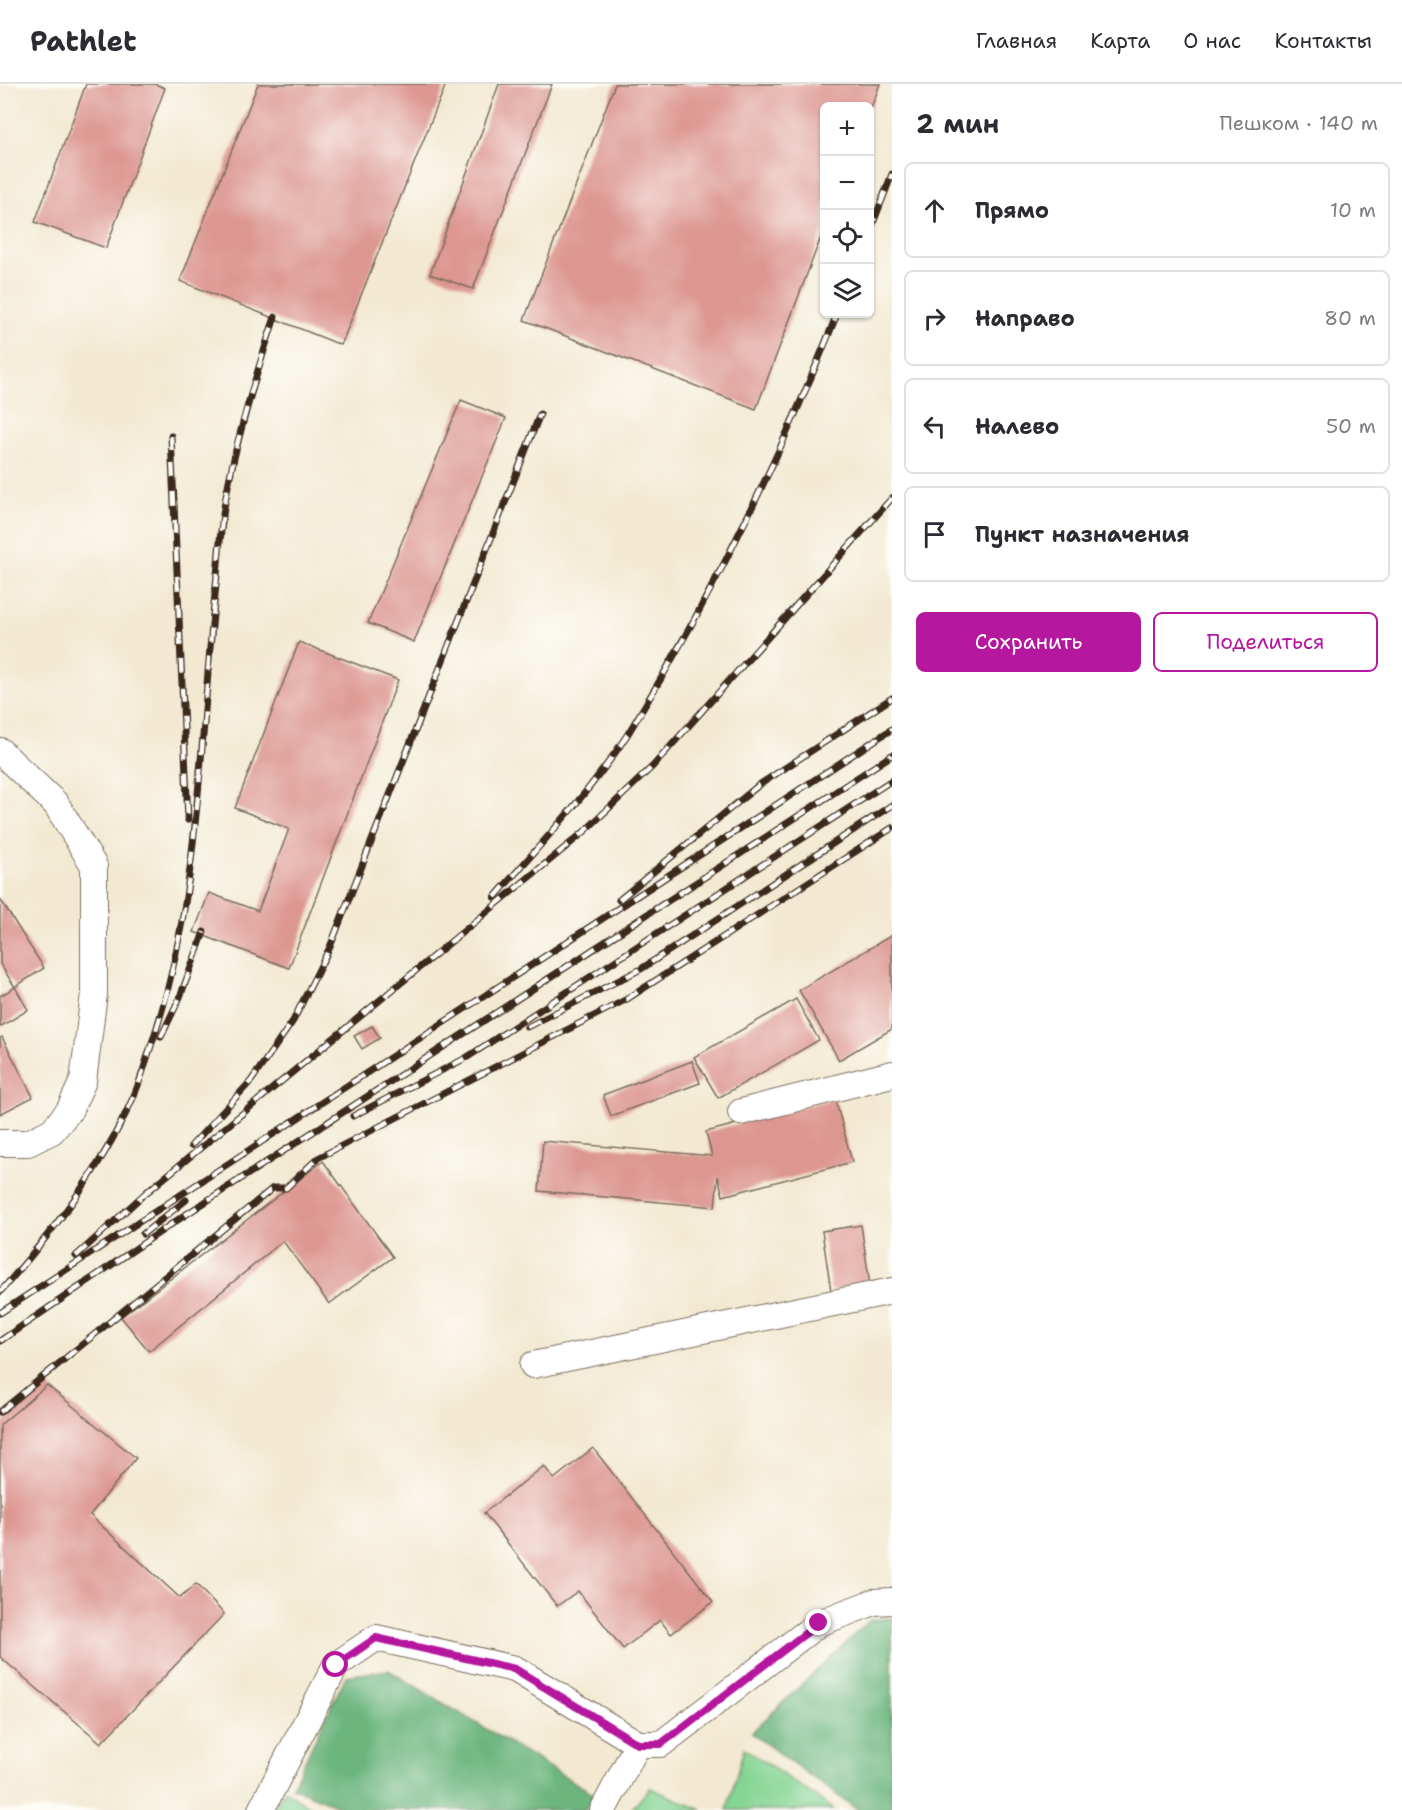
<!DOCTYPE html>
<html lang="ru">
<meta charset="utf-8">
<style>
:root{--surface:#fff;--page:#f2f2f3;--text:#2b2b33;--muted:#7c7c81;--line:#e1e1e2;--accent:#b5179e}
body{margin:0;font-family:"Shantell Sans",sans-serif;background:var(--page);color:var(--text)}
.controls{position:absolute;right:18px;top:18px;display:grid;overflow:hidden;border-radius:9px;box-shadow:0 2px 4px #0004}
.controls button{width:54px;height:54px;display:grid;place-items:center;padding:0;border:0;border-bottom:2px solid var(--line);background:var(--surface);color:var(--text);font:30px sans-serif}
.stop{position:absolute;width:18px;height:18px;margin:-14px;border:4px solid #b5179e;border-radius:50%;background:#fff}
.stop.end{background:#b5179e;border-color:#fff;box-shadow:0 2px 6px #0008}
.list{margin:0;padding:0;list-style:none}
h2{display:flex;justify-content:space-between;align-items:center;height:78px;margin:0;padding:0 24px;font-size:26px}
h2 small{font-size:20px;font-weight:400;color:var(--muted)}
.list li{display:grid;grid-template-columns:39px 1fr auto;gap:18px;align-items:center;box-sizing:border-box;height:96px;margin:0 12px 12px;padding:0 12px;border:2px solid var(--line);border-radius:9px}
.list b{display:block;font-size:22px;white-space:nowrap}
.list em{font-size:20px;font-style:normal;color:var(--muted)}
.actions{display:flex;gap:12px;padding:18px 24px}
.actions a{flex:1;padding:14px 0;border:2px solid var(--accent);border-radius:9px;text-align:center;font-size:21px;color:var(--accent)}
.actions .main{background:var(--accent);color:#fff}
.icon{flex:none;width:33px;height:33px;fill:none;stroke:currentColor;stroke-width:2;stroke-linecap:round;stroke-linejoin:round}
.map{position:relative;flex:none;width:892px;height:1726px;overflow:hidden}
header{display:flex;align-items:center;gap:36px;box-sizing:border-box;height:84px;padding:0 30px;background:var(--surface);border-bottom:2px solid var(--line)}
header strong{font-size:28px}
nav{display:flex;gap:33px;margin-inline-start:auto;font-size:21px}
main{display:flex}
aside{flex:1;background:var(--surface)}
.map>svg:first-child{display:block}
.green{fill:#86d594;stroke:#608059;stroke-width:1.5}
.forest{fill:#6cb67e;stroke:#54704e;stroke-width:1.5}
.building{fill:#dd9791}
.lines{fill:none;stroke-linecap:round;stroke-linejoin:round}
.minor-casing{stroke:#7b6d5d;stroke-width:28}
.minor{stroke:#fff;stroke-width:26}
.rail-casing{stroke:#3b2a1e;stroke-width:7}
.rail{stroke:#fdfcf7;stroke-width:4.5;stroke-dasharray:14;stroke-linecap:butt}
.route{stroke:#b5179e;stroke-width:8}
</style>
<header>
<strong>Pathlet</strong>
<nav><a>Главная</a><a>Карта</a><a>О нас</a><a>Контакты</a></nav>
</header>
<main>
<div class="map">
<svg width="892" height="1726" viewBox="0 0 892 1726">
<rect width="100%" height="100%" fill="#fdfcf7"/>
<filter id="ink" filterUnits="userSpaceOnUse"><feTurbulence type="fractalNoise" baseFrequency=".0167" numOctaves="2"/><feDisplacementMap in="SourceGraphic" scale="12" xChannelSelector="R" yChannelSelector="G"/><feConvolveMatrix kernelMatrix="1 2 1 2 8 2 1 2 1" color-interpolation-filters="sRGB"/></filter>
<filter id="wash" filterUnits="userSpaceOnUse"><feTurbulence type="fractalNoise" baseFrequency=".008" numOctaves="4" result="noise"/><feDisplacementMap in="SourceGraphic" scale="24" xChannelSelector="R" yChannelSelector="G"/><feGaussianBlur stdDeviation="1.35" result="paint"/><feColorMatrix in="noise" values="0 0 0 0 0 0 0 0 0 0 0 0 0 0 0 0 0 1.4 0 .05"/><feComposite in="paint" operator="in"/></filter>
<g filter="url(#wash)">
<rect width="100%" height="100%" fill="#f3e9d2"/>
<g class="green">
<polygon points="744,1664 835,1726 727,1726"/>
<polygon points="650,1704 702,1726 631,1726"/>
<polygon points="285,1706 314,1726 273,1726"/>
</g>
<g class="forest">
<polygon points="892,1534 892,1726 858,1726 751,1649 870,1536"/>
<polygon points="388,1586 594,1710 586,1726 347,1726 292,1703 346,1592"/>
</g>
<g id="blocks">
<g class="building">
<polygon points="86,0 155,0 165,4 106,164 35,138"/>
<polygon points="258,0 446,0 341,261 180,197"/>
<polygon points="499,0 552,0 473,205 430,190"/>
<polygon points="615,0 880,0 870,27 870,22 824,22 824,145 756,325 524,236"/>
<polygon points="461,316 506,334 414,558 368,539"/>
<polygon points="299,558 398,596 289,884 194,848 209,809 258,827 289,745 235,724"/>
<polygon points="0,815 44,884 15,903 0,880"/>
<polygon points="892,851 892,945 839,976 799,906"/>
<polygon points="15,903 28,926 0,943 0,912"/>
<polygon points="796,915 819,956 718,1014 694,973"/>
<polygon points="372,942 380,954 362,965 354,952"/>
<polygon points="2,953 33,1013 0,1030 0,954"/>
<polygon points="692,977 700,999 611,1032 603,1011"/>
<polygon points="835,1014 852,1078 723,1112 718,1092 715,1123 539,1107 543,1057 712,1072 706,1048"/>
<polygon points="323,1077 393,1173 329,1220 283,1157 149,1267 121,1233"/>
<polygon points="861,1141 870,1201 831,1207 822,1147"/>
<polygon points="47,1301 136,1374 90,1431 180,1514 196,1500 224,1530 101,1659 0,1573 0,1341"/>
<polygon points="593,1364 713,1518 671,1550 660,1536 623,1565 578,1507 557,1522 484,1429 544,1382 554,1395"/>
</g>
</g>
</g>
<g filter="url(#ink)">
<use href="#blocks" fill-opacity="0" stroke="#7b6d5d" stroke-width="1.5"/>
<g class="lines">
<defs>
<g id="minor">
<polyline points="0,667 56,720 94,782 94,910 83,997 69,1027 52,1047 28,1059 0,1059"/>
<polyline points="741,1028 892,990"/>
<polyline points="533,1281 892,1207"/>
<polyline points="261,1726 336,1581 376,1554 515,1585 638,1660 661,1660 819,1539 874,1518 892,1517"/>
<polyline points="603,1726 638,1660"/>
</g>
</defs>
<use href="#minor" class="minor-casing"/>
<use href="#minor" class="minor"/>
<defs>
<g id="rail">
<polyline points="870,147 892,90"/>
<polyline points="171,352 188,736"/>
<path d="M495 813C540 760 591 708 629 648 711 515 780 374 837 230"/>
<polyline points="619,816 759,701 892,614"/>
<polyline points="527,943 641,885 892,721"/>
<polyline points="161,953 180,913 204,848"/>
<polyline points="353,1032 466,974 892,696"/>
<polyline points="191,1062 251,997 293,937 330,863 540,330"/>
<polyline points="147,1108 584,748 653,682 892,414"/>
<polyline points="143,1150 186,1116"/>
<polyline points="76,1172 152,1103"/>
<path d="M0 1208C51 1150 100 1087 132 1016 140 999 145 980 151 962 201 814 199 655 216 501 219 473 220 445 225 418 236 355 255 293 275 233"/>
<polyline points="0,1229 892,645"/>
<polyline points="0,1257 176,1137 892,671"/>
<polyline points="0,1328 273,1104 286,1104 318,1074 627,915 892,744"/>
</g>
</defs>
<use href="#rail" class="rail-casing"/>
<use href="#rail" class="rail"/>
</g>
</g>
<g class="lines" filter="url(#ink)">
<polyline class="route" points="336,1581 376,1554 515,1585 638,1660 661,1660 819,1539"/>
</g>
</svg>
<div class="controls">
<button>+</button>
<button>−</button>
<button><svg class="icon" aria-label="locate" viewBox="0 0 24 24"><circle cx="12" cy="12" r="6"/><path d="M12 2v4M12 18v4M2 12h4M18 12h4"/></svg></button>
<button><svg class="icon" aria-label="layers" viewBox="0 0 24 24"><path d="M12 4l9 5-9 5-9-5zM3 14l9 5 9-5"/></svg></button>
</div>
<div class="stop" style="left:336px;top:1581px"></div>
<div class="stop end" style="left:819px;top:1539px"></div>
</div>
<aside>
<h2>2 мин<small>Пешком · 140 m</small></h2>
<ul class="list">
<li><svg class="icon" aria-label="ahead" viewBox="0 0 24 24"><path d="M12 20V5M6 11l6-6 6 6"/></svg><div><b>Прямо</b></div><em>10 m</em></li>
<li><svg class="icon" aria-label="right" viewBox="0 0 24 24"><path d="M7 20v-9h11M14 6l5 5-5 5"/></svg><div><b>Направо</b></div><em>80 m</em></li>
<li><svg class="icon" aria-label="left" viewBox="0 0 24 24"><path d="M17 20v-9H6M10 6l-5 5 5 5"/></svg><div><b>Налево</b></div><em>50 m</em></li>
<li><svg class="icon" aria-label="arrive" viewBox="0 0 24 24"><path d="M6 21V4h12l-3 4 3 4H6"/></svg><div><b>Пункт назначения</b></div></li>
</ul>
<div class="actions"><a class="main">Сохранить</a><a>Поделиться</a></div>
</aside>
</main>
